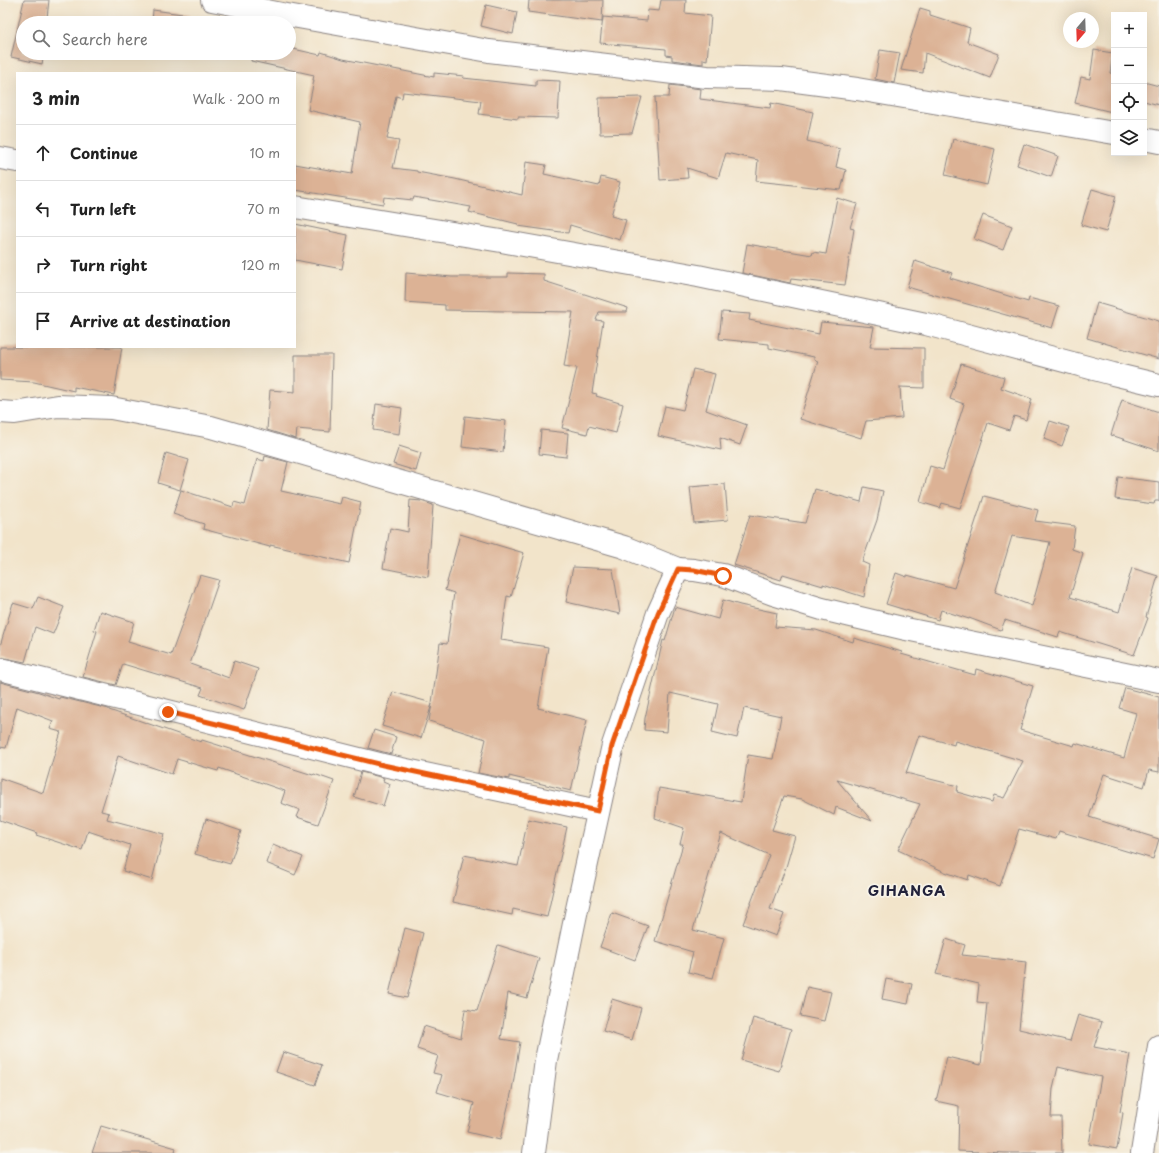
<!DOCTYPE html>
<meta charset="utf-8">
<style>
:root{--surface:#fff;--page:#f6f6f6;--text:#222;--muted:#767676;--line:#e0e0e0}
body{margin:0;font-family:"Playpen Sans",sans-serif;background:var(--page);color:var(--text)}
.controls{position:absolute;right:12px;top:12px;display:grid;overflow:hidden;border-radius:0px;box-shadow:0 4px 16px #0002}
.controls button{width:36px;height:36px;display:grid;place-items:center;padding:0;border:0;border-bottom:1px solid var(--line);background:var(--surface);color:var(--text);font:20px sans-serif}
.compass{position:absolute;left:1063px;top:12px;width:36px;height:36px;border-radius:50%;background:var(--surface);box-shadow:0 4px 16px #0002;rotate:199deg}
.stop{position:absolute;width:12px;height:12px;margin:-9px;border:3px solid #ea580c;border-radius:50%;background:#fff}
.stop.end{background:#ea580c;border-color:#fff;box-shadow:0 1px 4px #0008}
.list{margin:0;padding:0;list-style:none}
h2{display:flex;justify-content:space-between;align-items:center;height:52px;margin:0;padding:0 16px;font-size:17px}
h2 small{font-size:13px;font-weight:400;color:var(--muted)}
.list li{display:grid;grid-template-columns:26px 1fr auto;gap:12px;align-items:center;box-sizing:border-box;height:56px;padding:0 16px;border-top:1px solid var(--line)}
.list b{display:block;font-size:15px;white-space:nowrap}
.list em{font-size:13px;font-style:normal;color:var(--muted)}
.icon{flex:none;width:22px;height:22px;fill:none;stroke:currentColor;stroke-width:2;stroke-linecap:round;stroke-linejoin:round}
.map{position:relative;flex:none;width:1159px;height:1153px;overflow:hidden}
.search{position:absolute;background:var(--surface);box-shadow:0 4px 16px #0002;left:16px;top:16px;width:280px;height:44px;display:flex;align-items:center;gap:10px;box-sizing:border-box;padding:0 14px;border-radius:22px;color:var(--muted);font-size:15px}
.panel{position:absolute;background:var(--surface);box-shadow:0 4px 16px #0002;left:16px;top:72px;width:280px;height:276px;border-radius:0px}
.map>svg:first-child{display:block}
.building{fill:#dcb295;fill-rule:evenodd}
.lines{fill:none;stroke-linecap:round;stroke-linejoin:round}
.minor-casing{stroke:#8a8382;stroke-width:24}
.minor{stroke:#fff;stroke-width:22}
.route{stroke:#ea580c;stroke-width:5}
.labels{text-anchor:middle;dominant-baseline:central;stroke-width:3.5;stroke-linejoin:round;paint-order:stroke}
.district-label{font-size:14px;font-weight:bold;letter-spacing:1px;fill:#22223b;stroke:#f7f3e8}
</style>
<div class="map">
<svg width="1159" height="1153" viewBox="0 0 1159 1153">
<rect width="100%" height="100%" fill="#f7f3e8"/>
<filter id="ink" filterUnits="userSpaceOnUse"><feTurbulence type="fractalNoise" baseFrequency=".025" numOctaves="2"/><feDisplacementMap in="SourceGraphic" scale="8" xChannelSelector="R" yChannelSelector="G"/><feConvolveMatrix kernelMatrix="1 2 1 2 8 2 1 2 1" color-interpolation-filters="sRGB"/></filter>
<filter id="wash" filterUnits="userSpaceOnUse"><feTurbulence type="fractalNoise" baseFrequency=".012" numOctaves="4" result="noise"/><feDisplacementMap in="SourceGraphic" scale="16" xChannelSelector="R" yChannelSelector="G"/><feGaussianBlur stdDeviation="0.9" result="paint"/><feColorMatrix in="noise" values="0 0 0 0 0 0 0 0 0 0 0 0 0 0 0 0 0 1.4 0 .05"/><feComposite in="paint" operator="in"/></filter>
<g filter="url(#wash)">
<rect width="100%" height="100%" fill="#f2e4ca"/>
<g id="blocks">
<g class="building">
<polygon points="24,0 49,0 47,18 53,19 52,23 23,23 23,53 44,53 42,64 11,57"/>
<polygon points="529,0 603,0 602,22 528,12"/>
<polygon points="661,0 686,0 685,13 711,16 707,60 703,59 703,64 672,60 672,56 666,55 666,49 600,43 603,17 647,21 648,10 659,11"/>
<polygon points="486,5 517,12 513,34 481,26"/>
<polygon points="920,8 930,11 930,15 970,28 967,42 999,54 990,78 925,53 923,73 901,70"/>
<polygon points="153,10 190,15 189,23 152,23"/>
<polygon points="289,48 320,55 321,52 343,59 434,77 434,73 464,76 463,78 536,86 536,80 560,81 558,118 518,117 518,119 479,114 481,101 403,92 402,98 396,96 387,139 399,141 393,168 417,171 417,172 455,179 522,195 526,162 546,165 544,174 599,186 601,177 620,182 611,216 626,220 620,240 570,225 568,233 518,226 518,224 469,212 471,207 414,197 413,200 384,197 383,204 295,190 295,164 352,174 360,122 308,110 314,80 313,80 314,75 251,61 252,53 289,53"/>
<polygon points="880,50 900,53 894,83 875,79"/>
<polygon points="1094,50 1113,53 1110,73 1114,74 1114,104 1112,112 1075,103 1081,77 1090,79"/>
<polygon points="1144,82 1159,86 1159,105 1144,101"/>
<polygon points="670,85 701,89 700,99 770,108 771,103 813,112 807,141 840,149 836,167 846,170 841,190 756,181 758,160 726,153 718,178 687,168 688,178 660,180 655,97 669,97"/>
<polygon points="642,97 632,133 600,134 599,98"/>
<polygon points="953,139 995,149 987,185 945,175"/>
<polygon points="1024,144 1058,156 1051,177 1017,165"/>
<polygon points="1092,189 1116,196 1106,232 1081,225"/>
<polygon points="837,198 857,204 850,228 854,229 845,285 791,279 790,283 742,273 747,244 812,255 813,252 826,254"/>
<polygon points="983,215 1012,226 1003,250 974,239"/>
<polygon points="295,224 348,235 342,269 295,260"/>
<polygon points="915,261 952,273 950,278 1028,302 1029,298 1059,306 1052,328 907,287"/>
<polygon points="406,273 452,277 508,277 508,273 544,274 544,281 628,308 627,312 599,312 596,320 603,321 592,393 597,394 596,396 623,404 616,433 589,426 587,434 562,428 577,368 564,366 573,312 445,310 445,305 405,302"/>
<polygon points="1097,303 1159,321 1159,359 1087,338"/>
<polygon points="722,312 750,314 749,320 819,334 821,322 874,327 870,347 924,348 924,388 900,387 902,418 866,421 861,438 800,419 818,361 814,360 814,357 769,348 769,344 719,339"/>
<polygon points="0,347 122,347 114,395 74,387 74,391 34,382 0,380"/>
<polygon points="295,355 332,355 330,432 297,429 296,439 267,430 270,390 295,392"/>
<polygon points="961,364 1004,377 1001,388 1032,399 1026,420 1014,416 1009,430 988,423 960,508 942,503 940,508 920,502 930,466 943,470 964,404 950,399"/>
<polygon points="693,369 715,374 706,410 747,425 740,445 720,438 721,450 658,436 665,406 683,410"/>
<polygon points="1122,400 1159,412 1159,451 1111,435"/>
<polygon points="376,404 402,408 399,434 373,430"/>
<polygon points="465,416 506,421 503,452 462,447"/>
<polygon points="1050,421 1069,427 1062,446 1044,439"/>
<polygon points="541,430 568,433 566,457 539,454"/>
<polygon points="399,446 421,453 416,471 393,464"/>
<polygon points="166,453 189,460 180,490 158,483"/>
<polygon points="265,456 288,462 281,491 340,504 342,497 361,502 349,563 270,545 270,547 203,529 204,524 173,514 181,490 233,507 234,502 245,505 257,459 264,461"/>
<polygon points="1118,477 1159,482 1159,501 1155,501 1154,504 1115,499"/>
<polygon points="725,484 728,520 694,523 690,487"/>
<polygon points="864,487 883,491 877,520 862,562 869,565 864,597 823,584 823,586 783,574 781,580 734,565 750,515 805,523 815,489 861,502"/>
<path d="M984 496 1038 510 1035 521 1075 526 1072 549 1083 553 1070 597 1119 612 1132 568 1158 576 1146 617 1148 618 1134 655 1060 632 1058 637 1005 620 1001 630 969 618V619L941 610 938 620 886 604 896 573 907 577V575L954 588ZM1012 536 1050 542 1032 606 995 592Z"/>
<polygon points="410,500 421,501 433,505 428,577 383,568 390,528 408,532"/>
<polygon points="460,534 524,553 511,597 507,596 501,640 548,647 538,708 587,720 571,791 509,776 509,779 478,773 486,739 429,721 432,704 421,738 382,726 393,692 432,703 440,643 447,644 454,593 445,590"/>
<polygon points="573,567 613,569 620,614 566,602"/>
<polygon points="200,575 219,580 190,664 229,678 234,661 258,669 244,710 200,695 203,688 123,664 116,685 83,677 97,631 94,630 100,611 134,622 128,642 171,655"/>
<polygon points="38,597 64,607 53,634 35,627 25,662 0,657 0,646 13,603 33,609"/>
<path d="M723 600 740 605 777 613 775 627 816 630 853 642 854 638 902 652 901 654 975 675 976 669 1033 686 1020 730 1074 746 1075 743 1124 758 1136 713 1119 708 1125 688 1159 697V772L1149 770 1144 787 1104 774 1089 817 1159 839 1153 859 1059 831 1056 839 1019 829 1000 886 969 875 968 880 945 872 898 850 920 804 837 780 872 821 836 807 834 815 802 799 784 796 772 830 795 836 786 867 770 909 784 914 776 936 743 924 769 855 721 833 693 930 724 938 713 978 688 972 693 952 655 941 683 844H680L684 828 655 818 659 788 741 802 748 755 773 759 781 716 744 708 737 738 712 732 718 704 670 693 667 732 644 730 645 718 663 640 665 641 675 607 718 619ZM919 735 954 745 955 741 1023 761 1004 798 994 795 992 802 957 792 958 786 906 773Z"/>
<polygon points="0,682 39,692 59,699 60,697 109,709 109,710 201,742 202,740 313,775 314,774 334,781 318,824 297,817 300,810 281,803 285,791 219,768 218,771 177,759 172,774 118,756 101,811 109,813 107,819 164,834 152,880 123,871 130,845 88,831 82,850 36,835 37,833 0,820 0,778 43,793 61,732 50,729 53,721 17,707 6,748 0,747"/>
<polygon points="374,730 396,737 391,754 368,748"/>
<polygon points="361,772 384,778 383,781 390,784 383,806 354,797"/>
<polygon points="206,819 241,831 230,864 195,854"/>
<polygon points="528,819 567,827 547,917 513,909 512,915 453,902 464,855 518,866"/>
<polygon points="273,844 303,857 295,875 266,863"/>
<polygon points="612,913 648,926 635,960 600,947"/>
<polygon points="405,928 423,933 407,998 389,994"/>
<polygon points="946,939 965,945 962,955 1026,962 1019,1029 1070,1041 1078,1015 1102,1022 1094,1047 1130,1054 1120,1112 1123,1113 1117,1149 1089,1144 1101,1077 1058,1067 1053,1088 1051,1117 1061,1117 1062,1153 1005,1153 958,1151 959,1106 936,1101 947,1057 981,1065 987,1003 977,1002 979,984 936,974"/>
<polygon points="498,945 539,958 527,998 508,993 501,1039 520,1042 512,1090 500,1140 467,1132 474,1103 437,1092 442,1075 433,1073 438,1056 417,1049 424,1026 461,1038 465,1009 477,1011"/>
<polygon points="886,979 912,984 908,1004 882,999"/>
<polygon points="807,987 831,992 824,1021 800,1016"/>
<polygon points="612,999 641,1008 632,1040 603,1031"/>
<polygon points="753,1018 791,1029 779,1071 741,1060"/>
<polygon points="283,1052 322,1065 315,1085 276,1072"/>
<polygon points="101,1126 176,1148 175,1153 92,1153"/>
</g>
</g>
</g>
<g filter="url(#ink)">
<use href="#blocks" fill-opacity="0" stroke="#8a8382" stroke-width="1"/>
<g class="lines">
<defs>
<g id="minor">
<polyline points="212,0 287,15 489,51 707,77 781,79 857,89 1114,133"/>
<polyline points="1144,139 1159,142"/>
<polyline points="0,158 17,161"/>
<polyline points="295,207 501,241 698,276 926,324 1113,374 1159,385"/>
<polyline points="0,412 15,413 58,406 111,408 211,427 624,547 678,569"/>
<polyline points="0,669 383,765 598,811"/>
<polyline points="534,1153 546,1060 577,909 613,745 658,613 678,569 694,570 723,575 773,594 822,609 906,629 1159,681"/>
<polyline points="1142,1153 1159,1046"/>
</g>
</defs>
<use href="#minor" class="minor-casing"/>
<use href="#minor" class="minor"/>
</g>
</g>
<g class="lines" filter="url(#ink)">
<polyline class="route" points="168,712 383,765 598,811 612,746 658,613 678,569 694,570 723,576"/>
</g>
<g class="labels">
<g class="district-label">
<text x="907" y="890">GIHANGA</text>
</g>
</g>
</svg>
<div class="controls">
<button>+</button>
<button>−</button>
<button><svg class="icon" aria-label="locate" viewBox="0 0 24 24"><circle cx="12" cy="12" r="6"/><path d="M12 2v4M12 18v4M2 12h4M18 12h4"/></svg></button>
<button><svg class="icon" aria-label="layers" viewBox="0 0 24 24"><path d="M12 4l9 5-9 5-9-5zM3 14l9 5 9-5"/></svg></button>
</div>
<svg class="compass" viewBox="-18 -18 36 36"><path d="M0-13l5 13h-10z" fill="#e53935"/><path d="M0 13l5-13h-10z" fill="#767676"/></svg>
<div class="stop" style="left:723px;top:576px"></div>
<div class="stop end" style="left:168px;top:712px"></div>
<div class="search"><svg class="icon" aria-label="search" viewBox="0 0 24 24"><circle cx="10" cy="10" r="6"/><path d="M15 15l6 6"/></svg>Search here</div>
<section class="panel">
<h2>3 min<small>Walk · 200 m</small></h2>
<ul class="list">
<li><svg class="icon" aria-label="ahead" viewBox="0 0 24 24"><path d="M12 20V5M6 11l6-6 6 6"/></svg><div><b>Continue</b></div><em>10 m</em></li>
<li><svg class="icon" aria-label="left" viewBox="0 0 24 24"><path d="M17 20v-9H6M10 6l-5 5 5 5"/></svg><div><b>Turn left</b></div><em>70 m</em></li>
<li><svg class="icon" aria-label="right" viewBox="0 0 24 24"><path d="M7 20v-9h11M14 6l5 5-5 5"/></svg><div><b>Turn right</b></div><em>120 m</em></li>
<li><svg class="icon" aria-label="arrive" viewBox="0 0 24 24"><path d="M6 21V4h12l-3 4 3 4H6"/></svg><div><b>Arrive at destination</b></div></li>
</ul>
</section>
</div>
